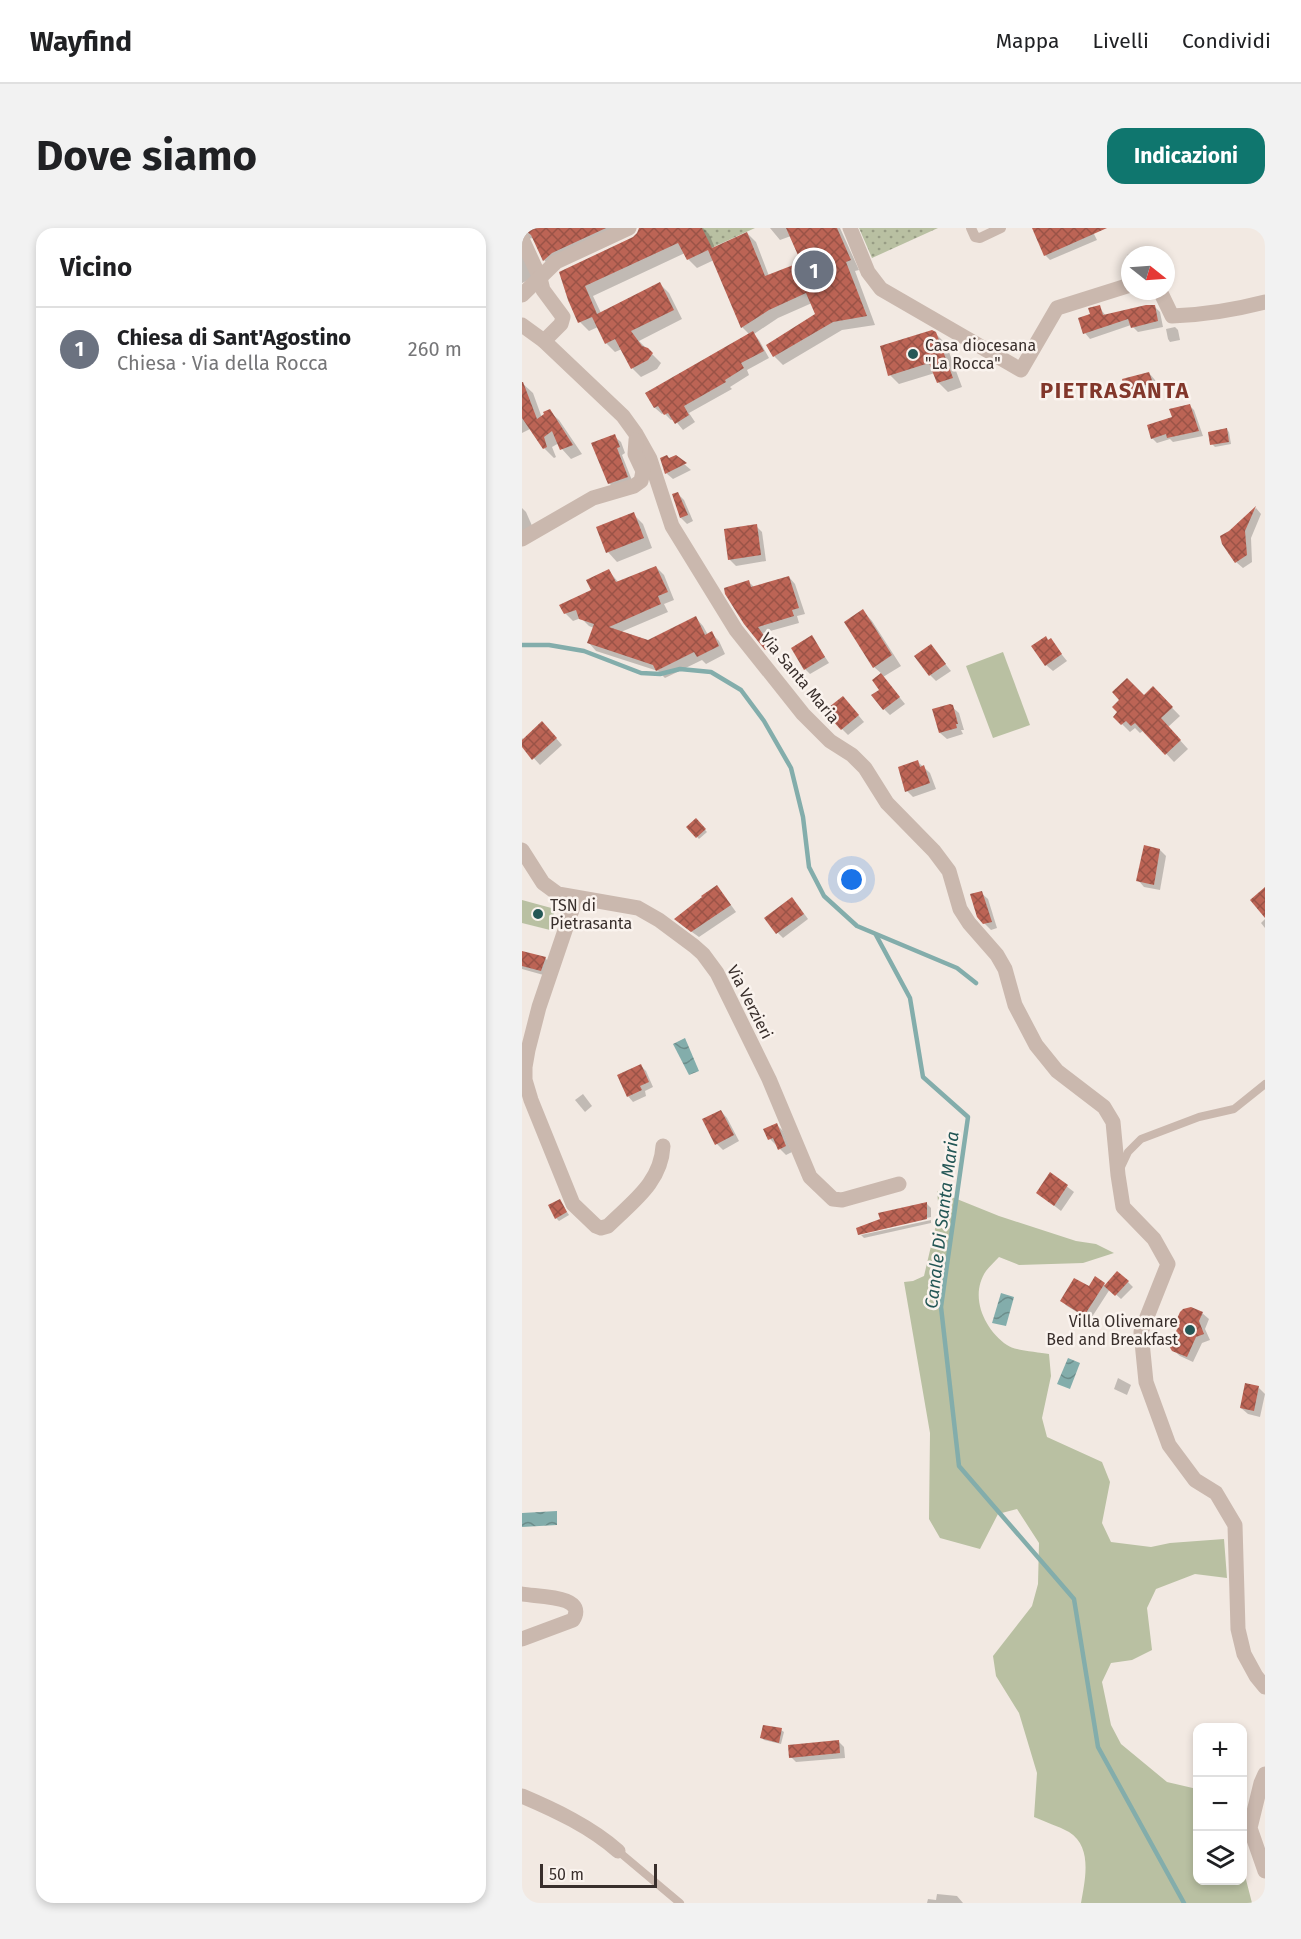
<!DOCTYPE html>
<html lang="it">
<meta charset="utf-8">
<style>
:root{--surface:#fff;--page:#f2f2f2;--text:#202124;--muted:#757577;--line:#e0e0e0;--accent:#0f766e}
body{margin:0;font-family:"Fira Sans",sans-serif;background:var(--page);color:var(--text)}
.controls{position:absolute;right:18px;bottom:18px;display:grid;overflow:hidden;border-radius:12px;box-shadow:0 3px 9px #0003}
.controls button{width:54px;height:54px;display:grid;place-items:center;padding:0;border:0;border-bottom:2px solid var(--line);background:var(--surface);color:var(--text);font:30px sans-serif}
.compass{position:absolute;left:599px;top:18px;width:54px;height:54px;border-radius:50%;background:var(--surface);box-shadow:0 3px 9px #0003;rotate:107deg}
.scale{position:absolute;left:18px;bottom:15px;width:117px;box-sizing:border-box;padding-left:6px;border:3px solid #392f2c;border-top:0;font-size:16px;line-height:21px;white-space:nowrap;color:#392f2c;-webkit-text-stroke:4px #faf3ee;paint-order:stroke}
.you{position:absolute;left:330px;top:652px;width:21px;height:21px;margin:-15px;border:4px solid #fff;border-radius:50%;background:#1a73e8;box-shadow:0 0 0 9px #1a73e833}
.badge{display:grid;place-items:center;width:39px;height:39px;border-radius:50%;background:var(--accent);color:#fff;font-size:20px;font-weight:700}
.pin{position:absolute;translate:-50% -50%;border:3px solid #fff;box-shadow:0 2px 6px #0006}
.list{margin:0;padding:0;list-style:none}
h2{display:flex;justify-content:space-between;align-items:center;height:78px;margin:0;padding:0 24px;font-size:26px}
h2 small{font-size:20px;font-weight:400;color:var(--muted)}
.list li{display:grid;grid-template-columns:39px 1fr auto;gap:18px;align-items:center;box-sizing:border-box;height:84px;padding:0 24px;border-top:2px solid var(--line)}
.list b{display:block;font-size:22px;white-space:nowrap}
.list p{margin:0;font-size:20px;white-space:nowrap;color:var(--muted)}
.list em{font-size:20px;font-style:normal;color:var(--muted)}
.icon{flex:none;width:33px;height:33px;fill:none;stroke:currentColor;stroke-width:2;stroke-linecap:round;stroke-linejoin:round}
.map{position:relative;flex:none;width:743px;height:1675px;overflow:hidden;border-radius:18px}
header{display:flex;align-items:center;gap:36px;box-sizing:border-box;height:84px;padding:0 30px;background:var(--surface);border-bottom:2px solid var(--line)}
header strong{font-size:28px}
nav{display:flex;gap:33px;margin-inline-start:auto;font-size:21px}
.intro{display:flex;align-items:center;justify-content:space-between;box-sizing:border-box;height:144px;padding:0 36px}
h1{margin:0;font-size:42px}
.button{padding:15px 27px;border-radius:18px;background:var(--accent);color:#fff;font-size:21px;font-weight:700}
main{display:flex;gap:36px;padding:0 36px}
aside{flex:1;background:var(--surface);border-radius:18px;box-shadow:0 3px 9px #0003}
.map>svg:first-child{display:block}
.grass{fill:#b9c0a2}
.park{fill:url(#park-dots)}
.water{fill:url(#water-waves)}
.shadow{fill:#0003}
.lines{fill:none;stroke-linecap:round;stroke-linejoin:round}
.stream{stroke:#83adab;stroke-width:4.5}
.building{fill:url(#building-cross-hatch)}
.service{stroke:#cab8ae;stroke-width:8}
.pedestrian{stroke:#cab8ae;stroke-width:10}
.minor{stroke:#cab8ae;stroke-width:15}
.poi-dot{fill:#245756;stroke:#faf3ee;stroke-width:2}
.labels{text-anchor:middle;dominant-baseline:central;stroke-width:5;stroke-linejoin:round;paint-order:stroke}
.poi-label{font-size:16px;fill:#392f2c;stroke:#faf3ee;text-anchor:start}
.street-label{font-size:16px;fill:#392f2c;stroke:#faf3ee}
.water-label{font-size:18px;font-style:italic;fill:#245756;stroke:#faf3ee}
.district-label{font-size:22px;font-weight:bold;letter-spacing:1.5px;fill:#82372b;stroke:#faf3ee}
</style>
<header>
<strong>Wayfind</strong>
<nav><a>Mappa</a><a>Livelli</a><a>Condividi</a></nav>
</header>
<div class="intro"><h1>Dove siamo</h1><a class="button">Indicazioni</a></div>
<main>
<aside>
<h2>Vicino<small></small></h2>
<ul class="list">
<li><span class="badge" style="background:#6b7280">1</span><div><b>Chiesa di Sant'Agostino</b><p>Chiesa · Via della Rocca</p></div><em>260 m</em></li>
</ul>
</aside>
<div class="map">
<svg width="743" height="1675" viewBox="0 0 743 1675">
<defs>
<pattern id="park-dots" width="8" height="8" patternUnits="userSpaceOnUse" patternTransform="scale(1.5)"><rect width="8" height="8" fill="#b9c0a2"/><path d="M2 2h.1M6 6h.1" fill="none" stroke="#979c84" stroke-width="1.8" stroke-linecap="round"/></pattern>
<pattern id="water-waves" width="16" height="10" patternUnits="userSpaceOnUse" patternTransform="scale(1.5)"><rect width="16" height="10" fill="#83adab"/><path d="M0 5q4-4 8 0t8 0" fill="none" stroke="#6c8d8b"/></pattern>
<pattern id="building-cross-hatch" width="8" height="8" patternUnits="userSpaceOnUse" patternTransform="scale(1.5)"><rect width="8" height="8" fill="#bc6455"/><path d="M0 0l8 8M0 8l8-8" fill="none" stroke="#9a5347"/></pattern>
</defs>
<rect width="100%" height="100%" fill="#f2e9e2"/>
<g class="grass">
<polygon points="481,424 508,497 471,510 444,438"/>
<polygon points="0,672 33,681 28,702 0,695"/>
<path d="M415 963 477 988 554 1013 574 1016 592 1025 561 1035 497 1037 477 1029C473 1033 468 1038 464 1043 447 1068 462 1101 485 1117 493 1123 516 1124 527 1126L529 1148 520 1190 525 1209 580 1234 588 1254 580 1295 589 1314 629 1319 648 1315 702 1311 705 1350 673 1346 634 1361 625 1380 630 1422 610 1432 589 1435 580 1454 589 1497 599 1516 645 1554 675 1561 676 1652H720L721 1640 730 1675H559C563 1652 571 1619 547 1604 536 1598 523 1594 512 1589L515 1545 497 1485 474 1448 471 1428 510 1378 516 1356 517 1315 495 1281 476 1286 458 1321 418 1310 407 1291 408 1205 382 1054 391 1053 402 1048 417 984Z"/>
</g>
<g class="park">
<polygon points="180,0 233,0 187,21 179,3 181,2"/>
<polygon points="337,0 416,0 350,30"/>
</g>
<g class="water">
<polygon points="163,810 177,843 167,847 151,816"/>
<polygon points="479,1065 492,1069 484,1098 470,1095"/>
<polygon points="546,1130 558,1135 548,1161 535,1156"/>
<polygon points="35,1283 35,1297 0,1299 0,1285"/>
</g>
<g class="shadow">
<polygon points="0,0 115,0 39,34 31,41 22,32 11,10 5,11 0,18"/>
<polygon points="117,0 181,0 187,6 193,20 225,5 234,14 247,48 281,34 269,8 258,12 248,0 318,0 337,42 333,43 353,97 320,102 261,137 252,128 294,87 290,75 256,90 232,106 237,112 247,130 225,142 227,147 208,159 210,161 167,185 173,194 161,202 152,191 149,192 142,185 140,186 133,180 125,166 228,107 220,99 192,32 175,40 166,31 163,25 71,68 79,85 138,56 147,65 160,91 117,113 139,135 135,141 119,149 110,140 100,121 93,124 84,115 76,99 67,103 58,94 47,72 117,6"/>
<polygon points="512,0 569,0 575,12 528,32 523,27"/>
<polygon points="621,20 628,27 608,27 608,35 605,27"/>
<polygon points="0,26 11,50 0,55"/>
<polygon points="632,78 638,84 641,99 616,104 609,97 568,111 563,105 570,87 577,79 584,88"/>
<polygon points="653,99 656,102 658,112 648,114 646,111 644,101"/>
<polygon points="413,105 424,116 440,159 426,164 416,154 413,145 377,156 368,147"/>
<polygon points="627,145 633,152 636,162 611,168 604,162"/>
<polygon points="0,155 11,165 20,190 27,183 37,192 60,226 49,231 40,221 37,215 30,219 34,229 32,230 22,220 8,201 0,205"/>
<polygon points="667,177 672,182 681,208 651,214 648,211 635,215 630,210"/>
<polygon points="704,201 707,204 709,216 693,219 690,216"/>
<polygon points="92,208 99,214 103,225 100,227 111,255 93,261 87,255"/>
<polygon points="154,229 169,242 151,251 144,245 148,232"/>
<polygon points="156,266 162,272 171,293 165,296 159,290 152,267"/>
<polygon points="0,280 4,284 11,300 0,308"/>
<polygon points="734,280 739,286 729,310 730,334 721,340 714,334 708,304"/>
<polygon points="111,286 121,296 130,320 95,334 86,324"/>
<polygon points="234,298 240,304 244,333 214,338 208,332"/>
<polygon points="134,339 142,347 152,372 142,376 146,384 99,404 126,413 174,390 181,398 186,407 189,405 197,413 203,426 184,436 180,432 143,450 136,443 74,423 67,415 72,400 67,398 59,390 51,393 43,385 71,362 87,343 97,355"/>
<polygon points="267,349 273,356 283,386 275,388 277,395 241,405 254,425 250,427 223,396 227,354 233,360"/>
<polygon points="341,383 350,393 379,438 361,449 383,476 368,487 362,481 359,462 360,446 352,439"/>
<polygon points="290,409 307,435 288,446 283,441"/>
<polygon points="528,412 545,433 531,443 524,437"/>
<polygon points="409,418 429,443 414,453 408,447"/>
<polygon points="631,460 658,488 646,499 666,521 652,534 622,502 618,505 613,500 608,504 593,489 622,469"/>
<polygon points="327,476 342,494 326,507 320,501"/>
<polygon points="430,479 437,485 442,502 439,502 441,506 425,511 418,505"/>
<polygon points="26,501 40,517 18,537 0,517 0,510 1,511"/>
<polygon points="396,534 408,545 414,561 391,569 385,563"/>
<polygon points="174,592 185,604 177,611 166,599"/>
<polygon points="638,622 644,628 638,662 622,659 616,652"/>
<polygon points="459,665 466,671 475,700 469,702 462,695"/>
<polygon points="201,666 214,684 177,709 160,697"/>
<polygon points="275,676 286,691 261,710 256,705"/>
<polygon points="743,691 743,700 739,695"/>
<polygon points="0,724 23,730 29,736 25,748 0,741"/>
<polygon points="119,838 124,843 131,859 123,863 124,868 111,874 106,868"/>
<polygon points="61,866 70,878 63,884 53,872"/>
<polygon points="199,883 205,890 217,913 201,922 195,916"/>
<polygon points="254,896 261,903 270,924 264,927 248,911"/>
<polygon points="529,946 552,964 539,983 516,965"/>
<polygon points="38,973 47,987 37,993 34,990"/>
<polygon points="404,975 409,980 409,989 338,1005 360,991"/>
<polygon points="409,992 409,995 342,1010 339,1007"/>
<polygon points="606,1054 611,1059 599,1071 588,1061 568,1092 545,1078 540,1073 582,1056 584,1058"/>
<polygon points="680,1085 687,1091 683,1101 688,1112 680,1115 671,1134 658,1128 651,1122 659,1096 656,1093"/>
<polygon points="596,1150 609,1157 605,1167 592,1161"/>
<polygon points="737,1160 743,1166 738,1189 726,1186 719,1180"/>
<polygon points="259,1502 262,1504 259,1516 242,1512 239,1509"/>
<polygon points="317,1514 322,1519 323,1530 274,1534 269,1529"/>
<polygon points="415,1666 435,1668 441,1675 405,1675 406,1671 414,1672"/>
</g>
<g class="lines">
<g class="stream">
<polyline points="0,417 27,417 62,423 119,445 138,446 158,441 189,444 219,462 242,493 269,540 281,589 287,639 302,668 335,698 435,740 454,755"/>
<polyline points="354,707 388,770 401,849 446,889 419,1079 437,1238 552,1371 576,1519 662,1675"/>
</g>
</g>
<g class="building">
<polygon points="0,0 84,0 30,25 21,33 9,7"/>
<polygon points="117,0 180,0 190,20 225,4 243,48 279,34 264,0 315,0 329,32 324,34 345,88 311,94 251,129 244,117 293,86 284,65 247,82 219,100 186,22 165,32 156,15 63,58 75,86 138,54 152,82 109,103 120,118 126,120 131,125 126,132 109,141 93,111 83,116 70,89 56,95 46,72 37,44 111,9 115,5"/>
<polygon points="510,0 585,0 522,28"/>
<polygon points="578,77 581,87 624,77 633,77 636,93 609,100 606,91 561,106 556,90 568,86 566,80"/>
<polygon points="410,102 414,104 431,150 415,155 407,135 366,148 358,118"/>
<polygon points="231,103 242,123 219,135 222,140 203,152 204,154 162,178 167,187 153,196 146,185 142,187 136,178 132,180 123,165"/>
<polygon points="627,144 631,155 603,163 600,151"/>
<polygon points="0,154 1,154 15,191 22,186 21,184 28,181 51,217 38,222 30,203 22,209 25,219 21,221 0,190"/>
<polygon points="668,176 677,203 645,210 644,206 629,211 625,197 650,189 647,181"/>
<polygon points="705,200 707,214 688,217 686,204"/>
<polygon points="93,206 98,219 95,220 106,249 86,256 69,215"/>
<polygon points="145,227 147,230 154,227 165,235 143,246 138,230"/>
<polygon points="156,264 166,287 158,290 150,266"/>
<polygon points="734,278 723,303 725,327 713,335 700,316 698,308 707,303"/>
<polygon points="112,284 122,310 84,325 74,299"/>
<polygon points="235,296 239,327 206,332 202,301"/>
<polygon points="134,338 146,364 136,368 139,376 87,399 126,412 174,388 183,407 190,403 197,418 175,429 172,424 134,443 131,437 65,415 72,396 57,391 54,382 42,386 37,377 69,362 64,352 87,341 94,354"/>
<polygon points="267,348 277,380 270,382 272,388 236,399 249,418 243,422 222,396 203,366 202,360 227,352 229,359"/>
<polygon points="341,381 370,427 351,440 322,394"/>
<polygon points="290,407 303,429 282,442 269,420"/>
<polygon points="524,408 526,412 529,410 540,426 523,438 509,418"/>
<polygon points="409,416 424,436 407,448 392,428"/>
<polygon points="359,445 378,469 361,482 349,467 357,462 350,452"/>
<polygon points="605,450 622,467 631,458 651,479 639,490 659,512 643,527 613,495 609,498 604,493 599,497 591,489 595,484 590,479 597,472 590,464"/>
<polygon points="321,468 337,487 319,502 302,483"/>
<polygon points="428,476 431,477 436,496 434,496 435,500 417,505 410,481"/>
<polygon points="20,493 35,510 10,532 0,519 0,512"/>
<polygon points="396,532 398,539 402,537 408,555 383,564 376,539"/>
<polygon points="174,590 184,601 174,610 164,599"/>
<polygon points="622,617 638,621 632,657 614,653"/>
<polygon points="195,657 209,677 169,704 152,691 180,669 179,668"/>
<polygon points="743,659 743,690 728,672"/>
<polygon points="460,663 470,694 461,696 455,689 448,666"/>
<polygon points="270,669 282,686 254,706 242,690"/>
<polygon points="0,723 24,729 19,743 0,738"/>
<polygon points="119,836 127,854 118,858 120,862 105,869 95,847"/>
<polygon points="199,882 212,907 193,917 180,891"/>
<polygon points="255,895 264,918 256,922 251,910 246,912 241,901"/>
<polygon points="528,944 546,957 532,978 514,965"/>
<polygon points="38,971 45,984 33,991 26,977"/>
<polygon points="405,974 405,991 336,1007 334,1000 358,991 356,985"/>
<polygon points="595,1043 607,1053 593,1068 582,1058"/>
<polygon points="573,1048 583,1055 562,1088 538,1073 552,1050 567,1058"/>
<polygon points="669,1079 681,1084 677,1093 682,1106 674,1109 665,1129 650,1123 647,1118 658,1095 654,1093 658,1084 661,1081"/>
<polygon points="723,1155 737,1158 732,1183 718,1180"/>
<polygon points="241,1497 260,1500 257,1515 238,1510"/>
<polygon points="317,1512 318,1525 267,1530 266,1517"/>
</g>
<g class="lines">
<g class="service">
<polyline points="598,941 606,924 619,911 677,889 712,881 743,856"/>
<polyline points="96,1623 158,1675"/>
</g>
<polyline class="pedestrian" points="449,0 453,9 458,10 479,0"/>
<g class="minor">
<polyline points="328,0 346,44 359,61 499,142 535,80 608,57"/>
<polyline points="0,11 18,50 21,62 41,89 39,96 22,113"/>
<path d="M638 63 650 88C682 87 712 82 743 74"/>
<polyline points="0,67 34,34 107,0"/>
<polyline points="0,97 22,113 101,188 114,206 128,231 150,298 214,402 281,486 308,513 330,527 343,540 365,575 412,623 427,643 438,681 447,695 475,727 483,741 493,777 514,817 535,843 582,879 591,894 596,947 601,979 632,1011 646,1036 619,1104 624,1154 647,1217 673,1252 694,1265 713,1297 716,1401 722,1426 734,1448 743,1459"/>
<polyline points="0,311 71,270 112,258 119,253 121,243 113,226 114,212"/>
<polyline points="0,622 21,655 36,666 116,680 137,692 172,718 181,726 195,745 247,851 288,949 311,971 320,972 377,956"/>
<path d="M54 670 17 779 6 822 3 839V852L9 872 51 976 74 998 79 1000 86 998C110 974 139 955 141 918"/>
<path d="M0 1366C16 1369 66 1367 51 1392L0 1411"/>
<polyline points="743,1546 739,1555 728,1600 743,1643"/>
<path d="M0 1568C33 1582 69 1599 96 1623"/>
</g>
</g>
<g class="poi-dot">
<circle cx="391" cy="126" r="6"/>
<circle cx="16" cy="686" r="6"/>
<circle cx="668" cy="1102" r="6"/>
</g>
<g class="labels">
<g class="poi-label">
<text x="403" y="117">Casa diocesana<tspan x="403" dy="18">"La Rocca"</tspan></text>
<text x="28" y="677">TSN di<tspan x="28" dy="18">Pietrasanta</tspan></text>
<text x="656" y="1093" text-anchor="end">Villa Olivemare<tspan x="656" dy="18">Bed and Breakfast</tspan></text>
</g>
<g class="street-label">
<text transform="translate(278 450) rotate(50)">Via Santa Maria</text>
<text transform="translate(228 774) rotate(63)">Via Verzieri</text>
</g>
<g class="water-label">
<text transform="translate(420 992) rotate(-83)">Canale Di Santa Maria</text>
</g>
<g class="district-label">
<text x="593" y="162">PIETRASANTA</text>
</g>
</g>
</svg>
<div class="controls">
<button>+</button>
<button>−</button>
<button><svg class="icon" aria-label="layers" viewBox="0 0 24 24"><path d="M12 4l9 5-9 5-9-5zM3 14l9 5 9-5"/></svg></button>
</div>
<svg class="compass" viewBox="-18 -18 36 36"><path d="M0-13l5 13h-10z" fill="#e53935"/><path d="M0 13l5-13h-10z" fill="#757577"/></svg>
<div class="scale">50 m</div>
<div class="you"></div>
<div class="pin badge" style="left:292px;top:42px;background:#6b7280">1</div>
</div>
</main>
